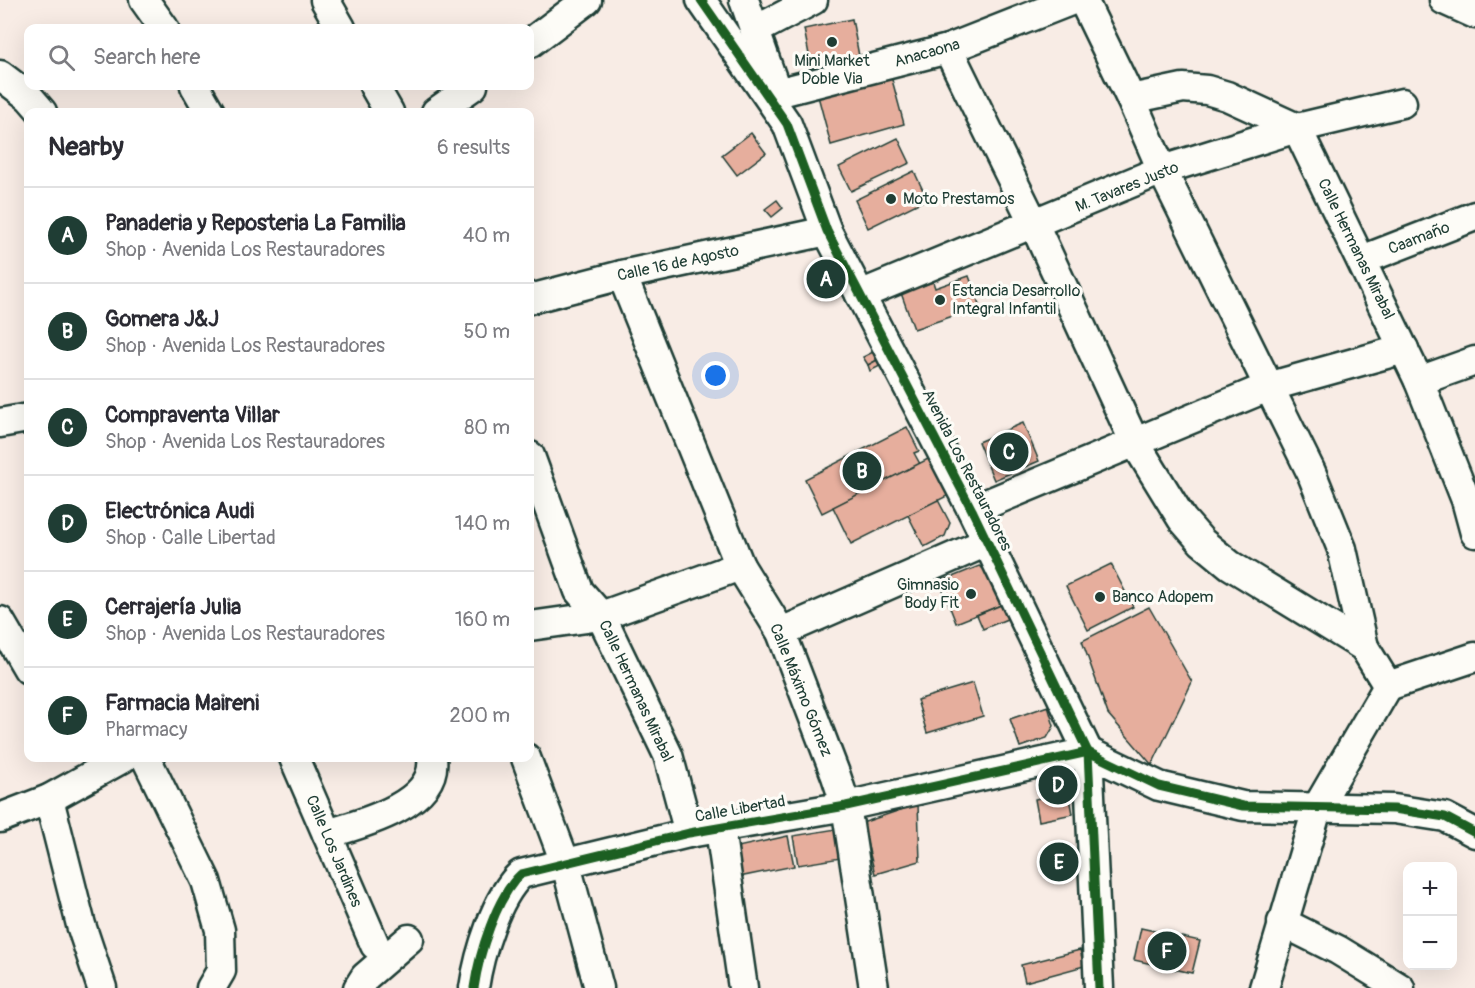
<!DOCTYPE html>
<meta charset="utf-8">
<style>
:root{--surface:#fff;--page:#f7f7f7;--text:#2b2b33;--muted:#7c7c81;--line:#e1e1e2;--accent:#1f3d34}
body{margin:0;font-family:Pangolin,sans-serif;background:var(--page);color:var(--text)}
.controls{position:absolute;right:18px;bottom:18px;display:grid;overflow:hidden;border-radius:12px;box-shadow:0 6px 24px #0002}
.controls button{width:54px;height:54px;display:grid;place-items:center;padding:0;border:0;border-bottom:2px solid var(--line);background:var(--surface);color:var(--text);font:30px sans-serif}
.you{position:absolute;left:716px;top:376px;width:21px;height:21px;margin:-15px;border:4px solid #fff;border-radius:50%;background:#1a73e8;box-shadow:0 0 0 9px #1a73e833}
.badge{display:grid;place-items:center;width:39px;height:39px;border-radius:50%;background:var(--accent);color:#fff;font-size:20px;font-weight:700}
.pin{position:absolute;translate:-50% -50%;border:3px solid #fff;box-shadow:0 2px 6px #0006}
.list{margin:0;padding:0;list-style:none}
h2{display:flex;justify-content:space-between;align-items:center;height:78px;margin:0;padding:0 24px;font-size:26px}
h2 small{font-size:20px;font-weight:400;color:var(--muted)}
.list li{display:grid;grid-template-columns:39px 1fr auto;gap:18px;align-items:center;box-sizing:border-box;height:96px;padding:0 24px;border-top:2px solid var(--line)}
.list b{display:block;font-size:22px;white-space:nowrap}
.list p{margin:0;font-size:20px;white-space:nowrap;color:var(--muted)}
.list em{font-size:20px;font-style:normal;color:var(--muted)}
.icon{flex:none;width:33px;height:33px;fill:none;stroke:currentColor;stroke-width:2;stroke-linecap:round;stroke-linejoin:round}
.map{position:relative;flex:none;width:1475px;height:988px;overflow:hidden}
.search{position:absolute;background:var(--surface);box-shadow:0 6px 24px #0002;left:24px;top:24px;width:510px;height:66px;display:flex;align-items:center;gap:15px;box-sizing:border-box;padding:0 21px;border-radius:12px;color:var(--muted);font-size:22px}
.panel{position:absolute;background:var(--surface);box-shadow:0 6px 24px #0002;left:24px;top:108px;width:510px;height:654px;border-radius:12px}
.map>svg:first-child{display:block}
.building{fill:#e6ae9d;stroke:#1f3d34;stroke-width:1.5}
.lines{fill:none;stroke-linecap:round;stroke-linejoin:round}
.minor-casing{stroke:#1f3d34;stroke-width:33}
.minor{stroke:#fdfcf7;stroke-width:28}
.cycleway-casing{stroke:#fdfcf7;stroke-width:13}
.cycleway{stroke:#1b5e20;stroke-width:9}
.poi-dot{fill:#1f3d34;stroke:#fdfcf7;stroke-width:2}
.labels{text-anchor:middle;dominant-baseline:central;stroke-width:6;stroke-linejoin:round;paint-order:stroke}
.street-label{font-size:16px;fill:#1f3d34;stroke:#fdfcf7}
.poi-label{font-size:16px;fill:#1f3d34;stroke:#fdfcf7;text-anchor:start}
</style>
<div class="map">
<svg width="1475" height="988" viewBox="0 0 1475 988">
<rect width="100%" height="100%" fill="#f8ece5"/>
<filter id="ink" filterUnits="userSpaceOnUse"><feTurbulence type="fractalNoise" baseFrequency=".0167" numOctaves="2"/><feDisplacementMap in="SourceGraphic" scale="12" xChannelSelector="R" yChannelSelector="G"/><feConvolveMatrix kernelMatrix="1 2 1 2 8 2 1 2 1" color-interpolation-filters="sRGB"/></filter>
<g filter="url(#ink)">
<g class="building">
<polygon points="852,19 859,56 811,65 804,29"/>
<polygon points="891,76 904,124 831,145 818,96"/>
<polygon points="751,133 766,153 737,175 722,155"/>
<polygon points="898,138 910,163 851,191 839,167"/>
<polygon points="914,171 927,199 868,228 855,200"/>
<polygon points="777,200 783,208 772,217 765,209"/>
<polygon points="826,261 841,288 825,297 810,269"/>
<polygon points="969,276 980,307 914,329 901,293 933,282 935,288"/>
<polygon points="875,351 879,359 868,365 863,357"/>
<polygon points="879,359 882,365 870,371 868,365"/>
<polygon points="1023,423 1039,461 994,480 978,442"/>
<polygon points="907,427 919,451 914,453 920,464 822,513 805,479"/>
<polygon points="932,457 951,494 851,544 833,507"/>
<polygon points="938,500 950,523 945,536 924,547 908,515"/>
<polygon points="1111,564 1133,607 1088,630 1066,586"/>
<polygon points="979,566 989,572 1001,605 956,623 940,582"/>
<polygon points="1001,605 1007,619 983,629 977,615"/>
<polygon points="1149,607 1192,682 1152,765 1108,714 1082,641"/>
<polygon points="973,683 983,716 927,733 917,700"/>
<polygon points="1048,706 1054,726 1047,738 1020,747 1010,719"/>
<polygon points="1057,773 1067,778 1069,792 1050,796 1047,775"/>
<polygon points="1069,792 1073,814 1039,821 1035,799"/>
<polygon points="918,804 920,861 875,874 862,823"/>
<polygon points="836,829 841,858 798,865 793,836"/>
<polygon points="788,836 794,866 739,877 733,848"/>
<polygon points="1073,855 1074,865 1045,869 1044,859"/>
<polygon points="1141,928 1200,941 1192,973 1134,960"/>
<polygon points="1080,950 1084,966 1025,982 1021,965"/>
</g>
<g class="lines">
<defs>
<g id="minor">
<polyline points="144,0 164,28"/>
<polyline points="325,0 341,28"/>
<polyline points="701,0 787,124 827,231 972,510 1088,752 1099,988"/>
<polyline points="744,0 777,93"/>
<polyline points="1083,0 1131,99 1162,170 1311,472 1342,549 1364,647"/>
<polyline points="1444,0 1475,14"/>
<polyline points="756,30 813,0"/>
<polyline points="530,43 587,0"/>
<polyline points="948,49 1034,224 1134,441 1182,519 1202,542 1230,565 1364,647 1388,686"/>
<polyline points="0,75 29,97 42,112"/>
<polyline points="195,86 210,112"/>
<polyline points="374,86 389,112"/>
<polyline points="777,93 948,49 1073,0"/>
<polyline points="1131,99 1183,88 1207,90 1227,96 1297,128 1419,381 1466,500 1475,533"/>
<polyline points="436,112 473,86"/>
<polyline points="1362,260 1475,216"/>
<polyline points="622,275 740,566 781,632 836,776 846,806 874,988"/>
<polyline points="860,295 1162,170 1297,128 1402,103"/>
<polyline points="530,299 622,275 827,231"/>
<polyline points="1419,381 1475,361"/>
<polyline points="0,423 28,418"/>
<polyline points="530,456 579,591 601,616 668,755 689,833"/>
<polyline points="972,510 1268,387 1404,349"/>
<polyline points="0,621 28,669"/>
<polyline points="530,626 601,616 740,566"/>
<polyline points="781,632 987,542"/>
<polyline points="1388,686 1475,657"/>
<polyline points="146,758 206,881 220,930 221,971 211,988"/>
<polyline points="294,758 375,945"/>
<polyline points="526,758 566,865 599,988"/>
<polyline points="49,799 81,925 102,988"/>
<polyline points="0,818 49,799 123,758"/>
<polyline points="720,829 743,988"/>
<path d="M327 834C362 824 438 804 432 758"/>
<polyline points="1282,922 1338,950 1400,988"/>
<polyline points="358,988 365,977 409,939"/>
<path d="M474 988C479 954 496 897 521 874L689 833 846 806 1088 752 1159 786 1243 806 1394 809 1445 817 1475 833"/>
<polyline points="1264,988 1318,806 1388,686"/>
</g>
</defs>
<use href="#minor" class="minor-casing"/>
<use href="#minor" class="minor"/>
<defs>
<g id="cycleway">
<polyline points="701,0 787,124 827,231 972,510 1088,752 1099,988"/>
<path d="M474 988C479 954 496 897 521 874L689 833 846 806 1088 752 1159 786 1243 806 1394 809 1445 817 1475 833"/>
</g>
</defs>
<use href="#cycleway" class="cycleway-casing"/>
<use href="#cycleway" class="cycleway"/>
</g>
</g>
<g class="poi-dot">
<circle cx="832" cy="42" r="6"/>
<circle cx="891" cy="199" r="6"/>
<circle cx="940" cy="300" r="6"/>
<circle cx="971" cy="594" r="6"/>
<circle cx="1100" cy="597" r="6"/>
</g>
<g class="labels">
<g class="street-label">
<text transform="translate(927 53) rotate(-16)">Anacaona</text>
<text transform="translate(1127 187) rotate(-22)">M. Tavares Justo</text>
<text transform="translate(1419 238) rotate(-21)">Caamaño</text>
<text transform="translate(1356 249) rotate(64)">Calle Hermanas Mirabal</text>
<text transform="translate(678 263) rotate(-12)">Calle 16 de Agosto</text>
<text transform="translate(967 470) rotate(63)">Avenida Los Restauradores</text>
<text transform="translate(801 690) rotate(68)">Calle Máximo Gómez</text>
<text transform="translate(636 691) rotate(65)">Calle Hermanas Mirabal</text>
<text transform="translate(740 809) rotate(-10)">Calle Libertad</text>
<text transform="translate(334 851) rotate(67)">Calle Los Jardines</text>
</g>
<g class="poi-label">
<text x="832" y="61" text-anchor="middle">Mini Market<tspan x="832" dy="18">Doble Via</tspan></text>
<text x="903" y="199">Moto Prestamos</text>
<text x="952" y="291">Estancia Desarrollo<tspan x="952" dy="18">Integral Infantil</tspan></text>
<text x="959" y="585" text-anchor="end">Gimnasio<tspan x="959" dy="18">Body Fit</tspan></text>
<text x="1112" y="597">Banco Adopem</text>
</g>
</g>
</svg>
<div class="controls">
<button>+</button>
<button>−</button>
</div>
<div class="you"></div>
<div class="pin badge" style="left:826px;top:279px">A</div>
<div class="pin badge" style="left:862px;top:471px">B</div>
<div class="pin badge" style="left:1009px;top:452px">C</div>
<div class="pin badge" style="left:1058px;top:785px">D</div>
<div class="pin badge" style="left:1059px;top:862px">E</div>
<div class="pin badge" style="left:1167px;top:951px">F</div>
<div class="search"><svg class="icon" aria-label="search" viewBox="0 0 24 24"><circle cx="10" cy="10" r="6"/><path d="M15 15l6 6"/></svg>Search here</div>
<section class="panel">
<h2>Nearby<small>6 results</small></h2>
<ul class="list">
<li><span class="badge">A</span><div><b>Panaderia y Reposteria La Familia</b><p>Shop · Avenida Los Restauradores</p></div><em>40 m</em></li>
<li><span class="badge">B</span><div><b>Gomera J&amp;J</b><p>Shop · Avenida Los Restauradores</p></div><em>50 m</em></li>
<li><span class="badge">C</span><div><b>Compraventa Villar</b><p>Shop · Avenida Los Restauradores</p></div><em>80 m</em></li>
<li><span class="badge">D</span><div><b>Electrónica Audi</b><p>Shop · Calle Libertad</p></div><em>140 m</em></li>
<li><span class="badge">E</span><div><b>Cerrajería Julia</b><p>Shop · Avenida Los Restauradores</p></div><em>160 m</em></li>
<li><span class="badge">F</span><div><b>Farmacia Maireni</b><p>Pharmacy</p></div><em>200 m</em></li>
</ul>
</section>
</div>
